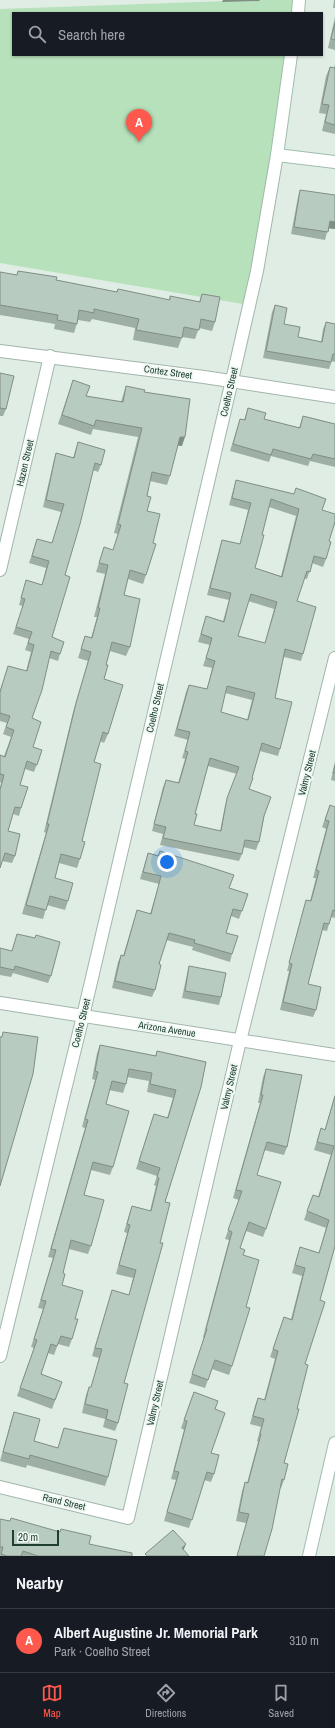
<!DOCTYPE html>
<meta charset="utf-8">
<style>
:root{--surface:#171b24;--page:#242831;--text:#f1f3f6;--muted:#9ea1a6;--line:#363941;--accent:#ff584c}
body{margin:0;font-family:"Archivo Narrow",sans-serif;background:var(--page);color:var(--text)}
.scale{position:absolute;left:12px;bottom:10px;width:47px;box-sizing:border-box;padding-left:4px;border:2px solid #1f4031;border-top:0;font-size:11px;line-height:14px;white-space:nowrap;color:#1f4031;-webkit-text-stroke:3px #f1f9f4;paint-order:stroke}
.you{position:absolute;left:167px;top:862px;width:14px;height:14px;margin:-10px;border:3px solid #fff;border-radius:50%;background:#1a73e8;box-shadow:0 0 0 6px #1a73e833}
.badge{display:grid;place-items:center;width:26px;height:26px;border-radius:50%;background:var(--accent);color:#fff;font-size:13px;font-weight:700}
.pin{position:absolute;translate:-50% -33px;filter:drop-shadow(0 1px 2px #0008)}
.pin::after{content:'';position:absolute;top:21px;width:14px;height:12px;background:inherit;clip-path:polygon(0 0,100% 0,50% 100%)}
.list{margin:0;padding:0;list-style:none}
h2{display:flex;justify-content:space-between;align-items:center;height:52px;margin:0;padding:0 16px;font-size:17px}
h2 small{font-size:13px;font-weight:400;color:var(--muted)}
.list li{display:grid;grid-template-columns:26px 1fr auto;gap:12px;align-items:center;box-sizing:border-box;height:64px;padding:0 16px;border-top:1px solid var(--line)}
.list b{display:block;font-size:15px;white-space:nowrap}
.list p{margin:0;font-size:13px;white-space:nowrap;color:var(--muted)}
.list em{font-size:13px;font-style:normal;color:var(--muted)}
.icon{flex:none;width:22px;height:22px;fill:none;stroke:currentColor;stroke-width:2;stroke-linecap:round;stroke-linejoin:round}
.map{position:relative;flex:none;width:335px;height:1556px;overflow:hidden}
.search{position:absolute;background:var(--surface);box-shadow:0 1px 3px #0004;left:12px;right:12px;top:12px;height:44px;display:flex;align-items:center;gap:10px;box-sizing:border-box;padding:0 14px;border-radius:0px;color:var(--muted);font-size:15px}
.sheet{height:116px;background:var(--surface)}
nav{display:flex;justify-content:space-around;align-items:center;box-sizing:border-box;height:56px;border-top:1px solid var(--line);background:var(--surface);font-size:11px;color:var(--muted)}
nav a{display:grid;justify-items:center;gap:2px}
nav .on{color:var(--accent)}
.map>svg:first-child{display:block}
.green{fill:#b7e1ba}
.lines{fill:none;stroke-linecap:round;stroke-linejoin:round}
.street-casing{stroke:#a2b6ab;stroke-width:14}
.secondary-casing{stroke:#a0bdae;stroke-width:14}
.street{stroke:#fff;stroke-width:12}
.secondary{stroke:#fff;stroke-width:12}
.wall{fill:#9eafa5;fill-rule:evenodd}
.shaded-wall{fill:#818e86}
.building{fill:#b8cbc0;stroke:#818e86;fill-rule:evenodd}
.labels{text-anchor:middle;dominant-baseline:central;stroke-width:4;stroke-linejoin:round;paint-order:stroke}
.street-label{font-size:10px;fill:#1f4031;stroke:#f1f9f4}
</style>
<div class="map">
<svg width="335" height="1556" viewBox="0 0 335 1556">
<rect width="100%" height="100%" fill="#e0ede5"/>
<polygon class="green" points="256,0 299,0 298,13 13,13 13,55 291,55 249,305 0,263 0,9"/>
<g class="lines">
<defs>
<g id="street">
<polyline points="0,351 204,377 335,397"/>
<polyline points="0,570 50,356"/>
<polyline points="0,1003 335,1055"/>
<polyline points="0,1356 83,1016 236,363 257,271 277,155"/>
<polyline points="0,1487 128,1518 240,1041 335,658"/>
</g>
<g id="secondary">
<polyline points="298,13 299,0"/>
<polyline points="291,55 277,155 335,162"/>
<polyline points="309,1556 335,1443"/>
</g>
</defs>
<use href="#street" class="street-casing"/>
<use href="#secondary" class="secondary-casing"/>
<use href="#street" class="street"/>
<use href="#secondary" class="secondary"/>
</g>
<g class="wall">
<polygon points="334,0 335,0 335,8 333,8"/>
<polygon points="335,17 335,50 328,48"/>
<polygon points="335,64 335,134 322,131 326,114 319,113 326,76 330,67 334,68"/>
<polygon points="300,190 335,229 328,228 325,240 291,234 298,197"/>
<polygon points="18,271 56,280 116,292 118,289 169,300 170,296 199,302 202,294 215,322 212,331 199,328 195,339 182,337 178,348 133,340 135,328 92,319 90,322 78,320 74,333 54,329 55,324 0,315 0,272 17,275"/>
<polygon points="275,305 284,324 298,337 321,342 323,329 326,322 335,324 335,362 332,361 329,369 263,358 272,312"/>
<polygon points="0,373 6,409 3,416 0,416"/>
<polygon points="73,380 86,396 121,402 123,395 126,386 144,392 182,446 177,446 170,476 167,485 150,481 147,496 147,511 153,543 146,575 143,584 128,579 124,595 130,647 126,656 110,651 106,665 104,679 108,734 104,743 100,741 94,762 82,841 80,859 77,868 59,863 55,878 68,901 65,910 47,905 43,919 22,914 46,833 44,832 73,712 88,661 78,658 85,636 91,638 97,617 94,617 105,574 96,572 104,547 113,550 118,534 114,533 138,437 93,429 91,435 58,424"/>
<polygon points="248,408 264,419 299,428 303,416 335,424 335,467 310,461 308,466 271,456 269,462 230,451 240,419 244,420"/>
<polygon points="78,442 101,465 98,472 93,470 65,575 52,637 60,654 58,661 49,658 32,718 33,747 42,750 34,772 25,769 20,785 21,808 19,816 13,814 8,831 15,856 12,863 2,861 0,868 0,788 1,783 0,782 0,755 4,756 11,737 3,734 7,723 0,721 0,690 8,666 26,671 31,652 25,650 29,639 13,634 23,606 19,605 26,580 42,585 46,568 29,563 37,539 52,543 61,512 43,507 54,460 56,453 73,458"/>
<path d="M236 480 322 510 329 541 326 559 323 567 312 563 307 579 304 578 297 601 303 654 301 661 284 657 275 698 280 749 278 756 260 751 252 778 249 789 264 817 259 842 256 850 243 847 242 854 239 861 160 845 163 834 152 831 163 787 166 780 178 783 185 759 182 758 188 740 174 736 186 692 189 685 207 689 212 668 203 666 210 645 198 642 204 623 206 616 223 621 229 600 207 595 220 547 222 540 240 544 245 524 248 510 229 505 234 487ZM269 507 296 516 281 576 255 568 262 535ZM248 601 274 609 265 643 238 636ZM225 693 252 700 247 720 221 712ZM208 766 237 774 225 806 220 831 194 825 195 814Z"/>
<polygon points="335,761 335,781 331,780"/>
<polygon points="330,805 335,807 335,918 331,917 327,931 322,930 308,984 316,1010 313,1017 280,1010 289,971 287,971 304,907 306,900 310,901 316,878 313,878 326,829 322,827"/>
<polygon points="160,851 229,888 248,894 239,919 231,916 226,933 232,954 230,962 192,950 193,947 166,940 159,964 155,990 152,997 112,988 118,962 121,955 123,956 137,910 150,914 159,884 140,879 148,853 158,855"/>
<polygon points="17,934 51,976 48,983 13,973 11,977 0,975 0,948 12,951"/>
<polygon points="189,966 221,997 219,1005 182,998 187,974"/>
<polygon points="100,1045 155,1056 157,1051 206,1062 165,1202 124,1383 118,1423 115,1431 103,1427 105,1419 82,1413 86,1395 89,1387 91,1387 99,1358 92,1356 112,1290 129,1295 133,1278 116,1274 127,1233 124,1232 129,1215 132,1206 150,1211 156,1186 154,1185 157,1176 136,1169 154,1114 167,1118 173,1098 147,1092 149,1081 127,1077 126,1084 123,1093 109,1090 106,1104 113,1167 110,1175 91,1170 84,1195 91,1246 88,1254 69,1249 63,1273 62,1285 75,1319 72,1339 69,1347 58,1344 54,1355 48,1353 41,1374 62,1382 52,1409 17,1396 34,1348 31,1347 43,1309 38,1308 53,1258 48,1257 85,1128 82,1127 95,1080 92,1079 97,1053"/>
<polygon points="266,1069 287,1147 284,1155 264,1150 257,1175 266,1229 263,1237 246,1231 240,1248 243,1255 246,1307 232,1366 229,1375 212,1369 205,1388 189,1383 204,1338 203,1337 229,1240 225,1239 239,1200 233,1198 260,1103 258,1103 263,1077"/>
<polygon points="335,1094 335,1246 320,1300 305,1364 297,1409 284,1463 284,1480 281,1488 280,1488 264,1556 237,1556 246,1523 236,1521 242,1491 245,1482 247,1483 258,1442 257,1441 261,1427 250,1424 255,1406 258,1398 264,1400 275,1359 270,1357 284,1317 291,1319 302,1276 292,1273 300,1247 319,1253 326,1228 304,1220 307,1211 318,1197 331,1155 314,1150 321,1128 325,1130"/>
<polygon points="194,1392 215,1409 211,1453 214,1474 211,1482 204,1480 189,1528 164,1521 176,1480 171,1479 184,1430 181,1428"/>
<polygon points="14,1412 34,1441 58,1448 64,1428 108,1477 105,1486 27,1465 26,1468 0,1461 11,1421"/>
<polygon points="0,1519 60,1532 61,1529 89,1544 132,1556 0,1556"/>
</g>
<g class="shaded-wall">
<polygon points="223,0 260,0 259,1 222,2"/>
<polygon points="330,221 335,222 335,229 327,228"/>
<polygon points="180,437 185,437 182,446 176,445"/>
<polygon points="186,1544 182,1554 182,1548"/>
</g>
<g class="building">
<polygon points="335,23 335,40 331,39"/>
<polygon points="330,67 335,68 335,125 325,122 329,105 322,104"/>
<polygon points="300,190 335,195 335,222 330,221 328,232 294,227"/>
<polygon points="18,271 57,277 56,280 117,292 118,289 170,300 170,296 200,302 202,294 220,297 215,322 201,319 199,330 184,327 182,338 136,330 139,319 94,309 94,313 79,310 77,324 57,320 58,315 0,305 0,272 17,275"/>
<polygon points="275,305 287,308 284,324 300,327 298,337 322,342 326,322 335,324 335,354 333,354 331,362 266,351"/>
<polygon points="0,373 14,376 6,409 0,408"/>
<polygon points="73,380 90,386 86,396 123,402 126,386 145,390 144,392 190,399 185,437 180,437 170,476 152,472 147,496 151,497 147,511 160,514 153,543 156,544 146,575 130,570 124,595 140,599 130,647 112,642 106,665 108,665 104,679 123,685 108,734 103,732 94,762 101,764 82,841 85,842 80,859 61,854 55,878 73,883 68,901 50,896 46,910 26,905 49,824 47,824 76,703 91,652 81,649 85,636 92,638 100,608 98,608 108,565 99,563 104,547 113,550 121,525 118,524 142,428 96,420 94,426 62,415"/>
<polygon points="248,408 266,413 264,419 300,428 303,416 335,424 335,459 313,454 311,459 273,449 271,455 233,444 240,419 245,420"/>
<polygon points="78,442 105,450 101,465 95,463 80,524 65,575 70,577 52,637 64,642 60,654 51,651 42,690 32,718 41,722 33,747 42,750 37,765 27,761 20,785 28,787 21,808 15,807 8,831 20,834 15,856 5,853 0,868 0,790 4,775 0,774 0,755 5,757 14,730 6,727 10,716 0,713 0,692 8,666 27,671 34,645 28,643 32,632 16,627 25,599 21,598 26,580 42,585 49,561 32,556 37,539 52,543 64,504 46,500 56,453 74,458"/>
<path d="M236 480 294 494 296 488 326 499 322 510 335 514V522L329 541 331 542 326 559 314 556 310 572 307 571 297 601 316 607 303 654 285 649 275 698 292 702 280 749 262 743 252 778H253L249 789 271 797 264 816 259 842 245 840 242 854 163 838 166 827 154 824 166 780 179 783 188 752 185 751 190 732 177 729 189 685 207 689 215 661 206 658 212 638 201 634 206 616 224 622 231 593 210 588 222 540 240 544 247 517 251 503 232 498ZM271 499 299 509 282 577 255 568 264 535H262ZM251 594 277 602 265 643 238 636ZM227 686 255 693 248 720 221 712ZM210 758 239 767 227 798 221 831 194 825 197 814H195Z"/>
<polygon points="335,765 335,773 333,773"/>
<polygon points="330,805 335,807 335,911 333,910 329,924 324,923 308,984 321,987 316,1010 283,1002 292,964 289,963 306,900 311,901 319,871 316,870 329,821 325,820"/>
<polygon points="160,851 234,875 229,888 248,894 242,911 233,909 226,933 238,936 232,954 194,943 195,940 169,933 159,964 161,965 155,990 115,981 121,955 124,956 137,910 151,914 161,876 143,872 148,853 158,856"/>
<polygon points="17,934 35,938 36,935 60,942 51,976 15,966 14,970 0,967 0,948 12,951"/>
<polygon points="189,966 226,973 221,997 185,991"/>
<polygon points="3,1032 38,1037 33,1074 0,1186 0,1037 2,1037"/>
<polygon points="100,1045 156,1056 157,1051 206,1062 201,1087 165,1202 170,1203 160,1243 163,1243 124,1383 128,1384 118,1423 106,1419 108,1410 85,1404 89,1387 91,1387 102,1349 95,1348 112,1290 129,1295 136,1270 119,1265 130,1225 127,1224 132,1206 151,1211 159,1178 157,1177 160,1168 139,1161 154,1114 168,1118 176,1090 150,1084 152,1073 129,1069 126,1084 112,1081 106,1104 129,1111 113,1167 93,1162 84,1195 104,1200 91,1246 71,1240 63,1273 65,1274 62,1285 83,1291 75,1319 78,1319 72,1339 61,1336 57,1346 51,1344 41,1374 62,1382 55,1400 20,1388 37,1340 34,1339 46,1301 41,1300 56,1250 51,1249 88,1120 85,1119 98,1072 95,1071"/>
<polygon points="266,1069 302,1075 287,1147 267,1142 257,1175 281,1182 266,1229 249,1222 240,1248 245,1250 243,1255 259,1260 246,1307 250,1308 232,1366 215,1360 208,1380 192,1374 207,1329 206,1329 232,1232 228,1230 242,1191 236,1190 263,1095 261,1095"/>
<polygon points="335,1096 335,1246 320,1300 325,1302 305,1364 308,1365 297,1409 299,1409 284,1463 288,1464 284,1480 282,1479 272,1529 264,1556 237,1556 249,1514 239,1512 245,1482 248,1483 261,1434 260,1433 264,1419 253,1416 258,1398 265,1400 278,1351 273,1349 284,1317 292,1320 305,1268 295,1265 300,1247 319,1253 329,1220 307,1211 313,1195 319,1197 334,1146 317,1142 321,1128 325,1130"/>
<polygon points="194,1392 218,1401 215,1409 225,1413 211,1453 219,1455 214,1474 207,1472 192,1520 167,1512 179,1472 174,1471 187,1421 184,1420"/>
<polygon points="14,1412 40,1419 34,1441 58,1448 64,1428 117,1440 108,1477 30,1455 29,1459 3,1452"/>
<polygon points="11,1518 60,1532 61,1529 91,1536 89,1544 132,1553 132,1556 38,1556 23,1551 21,1556 7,1556 1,1554 3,1547 0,1547 0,1519 10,1521"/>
<polygon points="173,1530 186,1544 182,1548 189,1556 147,1556 145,1554"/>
</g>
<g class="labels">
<g class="street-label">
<text transform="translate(168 372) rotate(8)">Cortez Street</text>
<text transform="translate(229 392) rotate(-77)">Coelho Street</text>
<text transform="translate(25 463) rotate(-77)">Hazen Street</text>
<text transform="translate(155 708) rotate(-77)">Coelho Street</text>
<text transform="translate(307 773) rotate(-76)">Valmy Street</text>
<text transform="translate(81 1023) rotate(-76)">Coelho Street</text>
<text transform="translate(167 1029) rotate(9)">Arizona Avenue</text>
<text transform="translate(229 1087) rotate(-77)">Valmy Street</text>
<text transform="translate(155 1403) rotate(-77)">Valmy Street</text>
<text transform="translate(64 1502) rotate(13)">Rand Street</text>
</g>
</g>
</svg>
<div class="scale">20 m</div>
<div class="you"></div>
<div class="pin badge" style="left:139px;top:142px">A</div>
<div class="search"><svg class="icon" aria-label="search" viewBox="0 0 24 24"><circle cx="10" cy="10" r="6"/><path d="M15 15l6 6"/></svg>Search here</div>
</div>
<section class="sheet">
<h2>Nearby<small></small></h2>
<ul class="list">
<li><span class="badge">A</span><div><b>Albert Augustine Jr. Memorial Park</b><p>Park · Coelho Street</p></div><em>310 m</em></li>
</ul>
</section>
<nav>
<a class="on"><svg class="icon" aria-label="map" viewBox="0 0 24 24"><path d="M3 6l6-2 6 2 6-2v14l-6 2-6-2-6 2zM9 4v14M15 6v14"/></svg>Map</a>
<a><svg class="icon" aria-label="directions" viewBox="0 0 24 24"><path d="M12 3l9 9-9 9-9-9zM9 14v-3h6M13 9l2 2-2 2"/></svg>Directions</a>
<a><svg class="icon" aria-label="saved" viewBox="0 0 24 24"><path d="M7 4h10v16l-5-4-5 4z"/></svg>Saved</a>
</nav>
